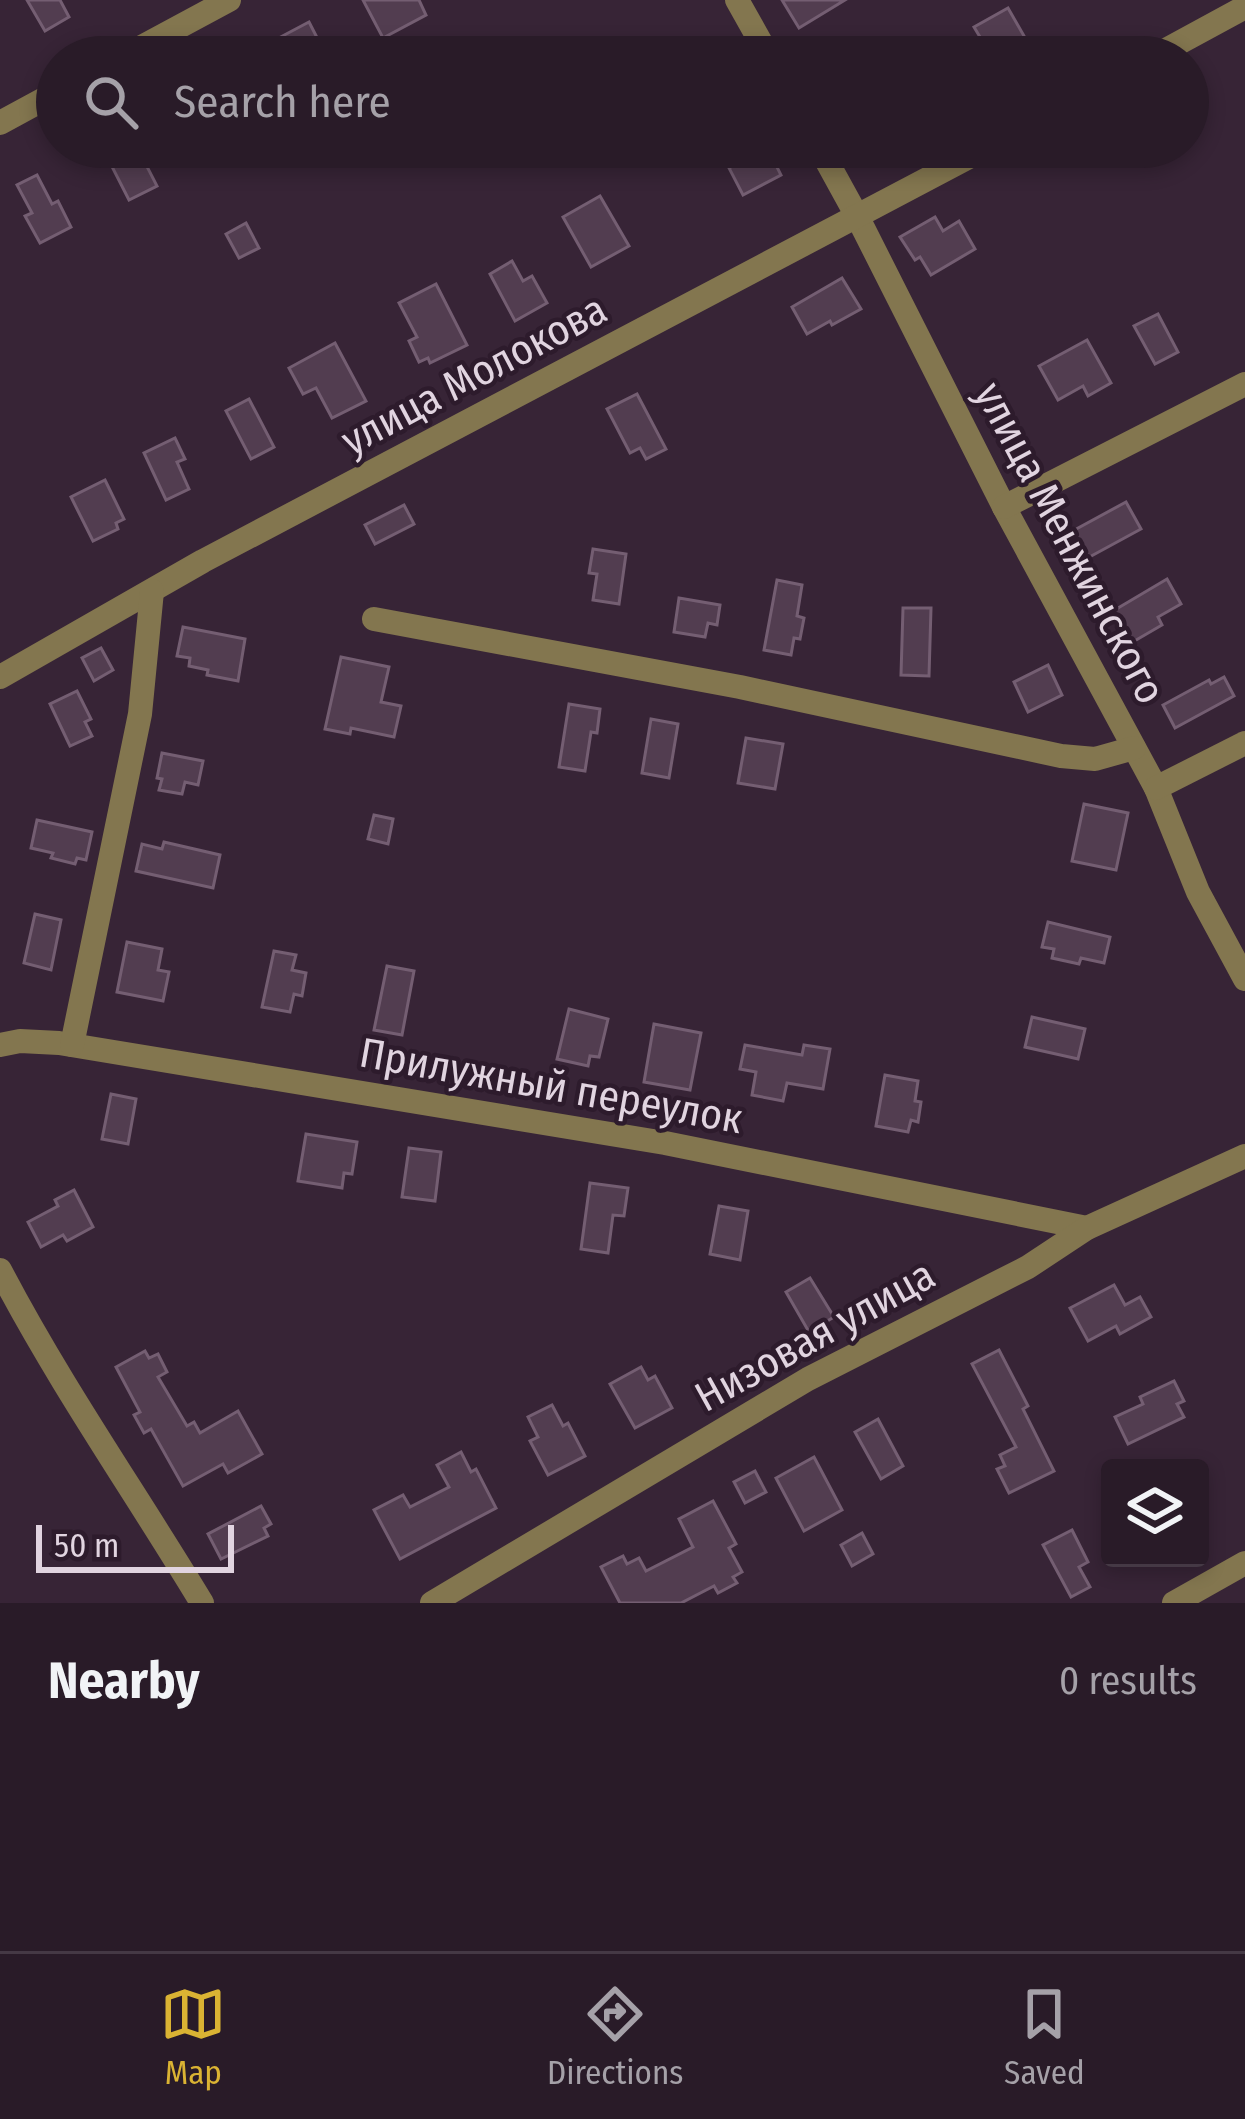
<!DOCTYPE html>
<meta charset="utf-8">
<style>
:root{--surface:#291b28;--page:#312430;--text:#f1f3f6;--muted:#a5a1a8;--line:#453945;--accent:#dab333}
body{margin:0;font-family:"Fira Sans Condensed",sans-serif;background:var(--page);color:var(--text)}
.controls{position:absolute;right:36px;bottom:36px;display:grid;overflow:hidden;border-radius:12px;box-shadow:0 6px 18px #0003}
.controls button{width:108px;height:108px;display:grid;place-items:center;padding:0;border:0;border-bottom:3px solid var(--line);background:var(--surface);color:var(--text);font:60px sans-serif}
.scale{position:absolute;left:36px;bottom:30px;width:198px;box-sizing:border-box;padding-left:12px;border:6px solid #e1d4e0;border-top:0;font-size:33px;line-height:42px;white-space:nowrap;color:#e1d4e0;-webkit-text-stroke:9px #2d1b2c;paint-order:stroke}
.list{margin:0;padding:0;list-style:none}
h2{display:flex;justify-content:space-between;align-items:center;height:156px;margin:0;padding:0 48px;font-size:51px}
h2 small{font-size:39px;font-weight:400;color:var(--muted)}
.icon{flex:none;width:66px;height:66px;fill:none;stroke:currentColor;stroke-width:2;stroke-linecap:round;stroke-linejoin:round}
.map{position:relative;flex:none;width:1245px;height:1603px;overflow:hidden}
.search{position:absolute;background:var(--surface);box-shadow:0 6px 18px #0003;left:36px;right:36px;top:36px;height:132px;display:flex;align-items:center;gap:30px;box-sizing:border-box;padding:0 42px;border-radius:66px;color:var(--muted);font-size:45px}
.sheet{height:348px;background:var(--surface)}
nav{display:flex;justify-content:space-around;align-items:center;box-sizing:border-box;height:168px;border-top:3px solid var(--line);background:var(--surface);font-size:33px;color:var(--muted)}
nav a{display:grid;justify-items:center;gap:6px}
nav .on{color:var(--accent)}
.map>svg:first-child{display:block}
.building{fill:#523d50;stroke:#745e72;stroke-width:3}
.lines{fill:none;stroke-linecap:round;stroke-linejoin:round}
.street{stroke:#83764f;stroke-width:24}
.labels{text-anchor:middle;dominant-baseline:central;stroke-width:9;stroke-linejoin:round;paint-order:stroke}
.street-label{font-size:42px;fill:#e1d4e0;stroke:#2d1b2c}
</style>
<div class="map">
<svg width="1245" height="1603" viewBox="0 0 1245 1603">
<rect width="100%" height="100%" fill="#372436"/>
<g class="building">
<polygon points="27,0 60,0 69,17 45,31"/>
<polygon points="363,0 419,0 426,15 383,38"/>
<polygon points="782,0 845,0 799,28"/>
<polygon points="1008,8 1028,43 1003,57 992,57 974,27"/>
<polygon points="309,22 327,57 282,57 273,41"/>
<polygon points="102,147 137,147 157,186 129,200"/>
<polygon points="754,148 758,154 768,149 781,175 743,195 729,168 733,166 730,160"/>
<polygon points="37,175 52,204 58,201 71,227 40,243 25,216 32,213 17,185"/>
<polygon points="600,196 629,246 591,267 563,217"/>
<polygon points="935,217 943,231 959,221 975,249 931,275 920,257 915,260 900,237"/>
<polygon points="246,223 259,248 239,258 226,234"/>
<polygon points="512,261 523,281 532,276 547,303 515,321 490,274"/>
<polygon points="842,278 861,309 832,325 830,321 807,334 792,307"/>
<polygon points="436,284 467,345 430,363 428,358 419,362 409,341 417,337 399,303"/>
<polygon points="1158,314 1178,352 1155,364 1134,326"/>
<polygon points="1087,340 1111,383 1088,396 1083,386 1058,400 1039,366"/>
<polygon points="335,343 366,401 332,418 316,388 303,394 289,368"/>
<polygon points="637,394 666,449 646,459 640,448 630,453 607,409"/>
<polygon points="249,399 274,447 251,459 226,411"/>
<polygon points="175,438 185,459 177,462 189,489 166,500 144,453"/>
<polygon points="105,480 124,519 116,523 118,529 93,541 71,497"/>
<polygon points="1126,502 1141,529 1071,567 1056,540"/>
<polygon points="404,505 414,524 375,544 365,525"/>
<polygon points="593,549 626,554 619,604 593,600 597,574 589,573"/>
<polygon points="1167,579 1181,604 1158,617 1162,625 1131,643 1113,611"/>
<polygon points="777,580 802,585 797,616 804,618 800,639 794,638 791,655 764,650"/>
<polygon points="679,598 720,605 717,625 708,623 705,637 674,632"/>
<polygon points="903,608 931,608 929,676 901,675"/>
<polygon points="183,627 245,639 238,681 207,675 208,670 189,666 190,658 177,656"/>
<polygon points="101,648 113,670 94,681 82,658"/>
<polygon points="341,657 389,667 381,702 401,706 394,737 351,728 350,734 325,729"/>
<polygon points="1048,665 1062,695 1028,712 1014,682"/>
<polygon points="1224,677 1234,696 1175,728 1163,705 1209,680 1211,684"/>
<polygon points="77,691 91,719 85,722 92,736 70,746 50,704"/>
<polygon points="569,704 600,709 597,733 591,732 585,771 559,767"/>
<polygon points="651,719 678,724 669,778 642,773"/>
<polygon points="746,738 783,744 775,789 738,783"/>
<polygon points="162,753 203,761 198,785 185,782 182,794 159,790 162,779 157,778"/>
<polygon points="1084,804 1128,813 1116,870 1072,861"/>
<polygon points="374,815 393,819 388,844 368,839"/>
<polygon points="37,820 92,832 86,860 77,858 75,864 51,858 53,853 31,848"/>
<polygon points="164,842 220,855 213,888 136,871 142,844 162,849"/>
<polygon points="35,914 61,920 51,970 24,963"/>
<polygon points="1048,922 1110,937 1104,963 1081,958 1079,964 1052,958 1054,949 1042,947"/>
<polygon points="127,942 162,949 158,970 169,972 163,1001 117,992"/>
<polygon points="274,951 296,955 292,970 306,973 302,996 294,994 290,1012 262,1007"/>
<polygon points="387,966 414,971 402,1035 374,1030"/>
<polygon points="569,1009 608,1019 599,1057 590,1056 588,1066 557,1059"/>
<polygon points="1032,1017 1085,1029 1078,1059 1025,1047"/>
<polygon points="654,1024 701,1033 690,1090 644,1082"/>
<polygon points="745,1045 802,1055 804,1045 830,1049 823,1089 787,1083 783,1101 752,1095 756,1072 740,1069"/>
<polygon points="885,1075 918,1081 915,1101 921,1102 918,1122 911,1120 908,1132 876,1126"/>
<polygon points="111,1094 136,1099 128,1144 102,1139"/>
<polygon points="306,1134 357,1142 352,1174 344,1173 342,1188 298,1181"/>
<polygon points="409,1148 441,1152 435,1201 402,1197"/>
<polygon points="590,1183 628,1188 624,1216 613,1215 608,1253 581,1249"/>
<polygon points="74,1190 93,1227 67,1241 63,1235 41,1247 28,1222 58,1206 55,1200"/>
<polygon points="719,1206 748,1211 740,1260 710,1254"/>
<polygon points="810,1278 834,1317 809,1332 786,1292"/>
<polygon points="1114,1285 1125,1305 1140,1297 1151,1317 1120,1334 1116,1326 1088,1341 1070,1308"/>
<polygon points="999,1350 1028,1406 1023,1409 1054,1471 1009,1493 997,1469 1005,1466 1000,1455 1016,1447 972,1364"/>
<polygon points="145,1351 149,1358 158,1354 167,1372 158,1377 187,1426 194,1422 200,1433 238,1411 262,1454 228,1473 223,1464 183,1486 151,1429 144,1433 134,1415 140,1412 116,1367"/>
<polygon points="641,1367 648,1380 655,1376 672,1408 635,1428 610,1384"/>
<polygon points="1174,1381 1184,1401 1177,1404 1184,1417 1128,1444 1115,1417 1143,1404 1140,1397"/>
<polygon points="552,1405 563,1426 568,1423 585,1456 548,1475 530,1441 538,1437 528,1417"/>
<polygon points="878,1419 903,1466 881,1479 855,1432"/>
<polygon points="461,1452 471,1472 476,1469 496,1508 400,1559 374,1510 403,1495 410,1507 449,1487 437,1465"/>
<polygon points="814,1457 842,1510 804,1531 776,1478"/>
<polygon points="755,1471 766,1492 745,1503 734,1482"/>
<polygon points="713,1501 736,1544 729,1548 742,1572 733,1577 737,1583 718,1593 714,1586 681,1603 620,1603 601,1567 623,1556 627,1564 639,1558 646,1571 693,1547 679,1519"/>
<polygon points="261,1506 271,1524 264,1528 268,1536 221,1559 208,1534"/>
<polygon points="1072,1530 1088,1562 1079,1567 1090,1587 1071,1597 1043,1545"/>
<polygon points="862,1533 873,1554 852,1566 841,1545"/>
</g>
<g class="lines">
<g class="street">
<polyline points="737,0 769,57"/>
<polyline points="123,57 229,0"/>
<polyline points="1153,57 1245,7"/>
<polyline points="0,123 57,92"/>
<polyline points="819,147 858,218 1004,507 1156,788 1198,892 1245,979"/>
<polyline points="1004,507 1245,384"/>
<polyline points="374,619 740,687 1061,756 1095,759 1134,748"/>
<polyline points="0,677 203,561 988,147"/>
<polyline points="1156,788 1245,743"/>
<polyline points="0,1045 20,1041 59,1043 665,1143 1087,1228"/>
<polyline points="72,1045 140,714 152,591"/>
<path d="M0 1270C60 1385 135 1492 202 1603"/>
<polyline points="432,1603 808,1379 1028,1267 1087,1228 1245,1156"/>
<polyline points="1174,1603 1245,1563"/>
</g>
</g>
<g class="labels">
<g class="street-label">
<text transform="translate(474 375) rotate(-28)">улица Молокова</text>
<text transform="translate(1070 543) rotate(62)">улица Менжинского</text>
<text transform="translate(551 1086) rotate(10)">Прилужный переулок</text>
<text transform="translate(815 1336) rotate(-29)">Низовая улица</text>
</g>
</g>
</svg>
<div class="controls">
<button><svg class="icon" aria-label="layers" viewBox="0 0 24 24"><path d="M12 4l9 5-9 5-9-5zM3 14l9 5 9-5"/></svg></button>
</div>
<div class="scale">50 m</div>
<div class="search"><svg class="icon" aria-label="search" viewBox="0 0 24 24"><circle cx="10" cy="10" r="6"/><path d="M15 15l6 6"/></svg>Search here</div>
</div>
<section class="sheet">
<h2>Nearby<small>0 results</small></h2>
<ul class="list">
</ul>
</section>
<nav>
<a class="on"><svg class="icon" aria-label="map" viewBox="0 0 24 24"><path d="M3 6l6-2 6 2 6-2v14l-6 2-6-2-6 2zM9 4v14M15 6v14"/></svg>Map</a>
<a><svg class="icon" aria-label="directions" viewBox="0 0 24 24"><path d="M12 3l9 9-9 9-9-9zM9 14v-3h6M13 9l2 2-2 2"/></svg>Directions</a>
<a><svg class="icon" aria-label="saved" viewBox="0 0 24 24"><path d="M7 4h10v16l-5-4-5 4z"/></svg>Saved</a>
</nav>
